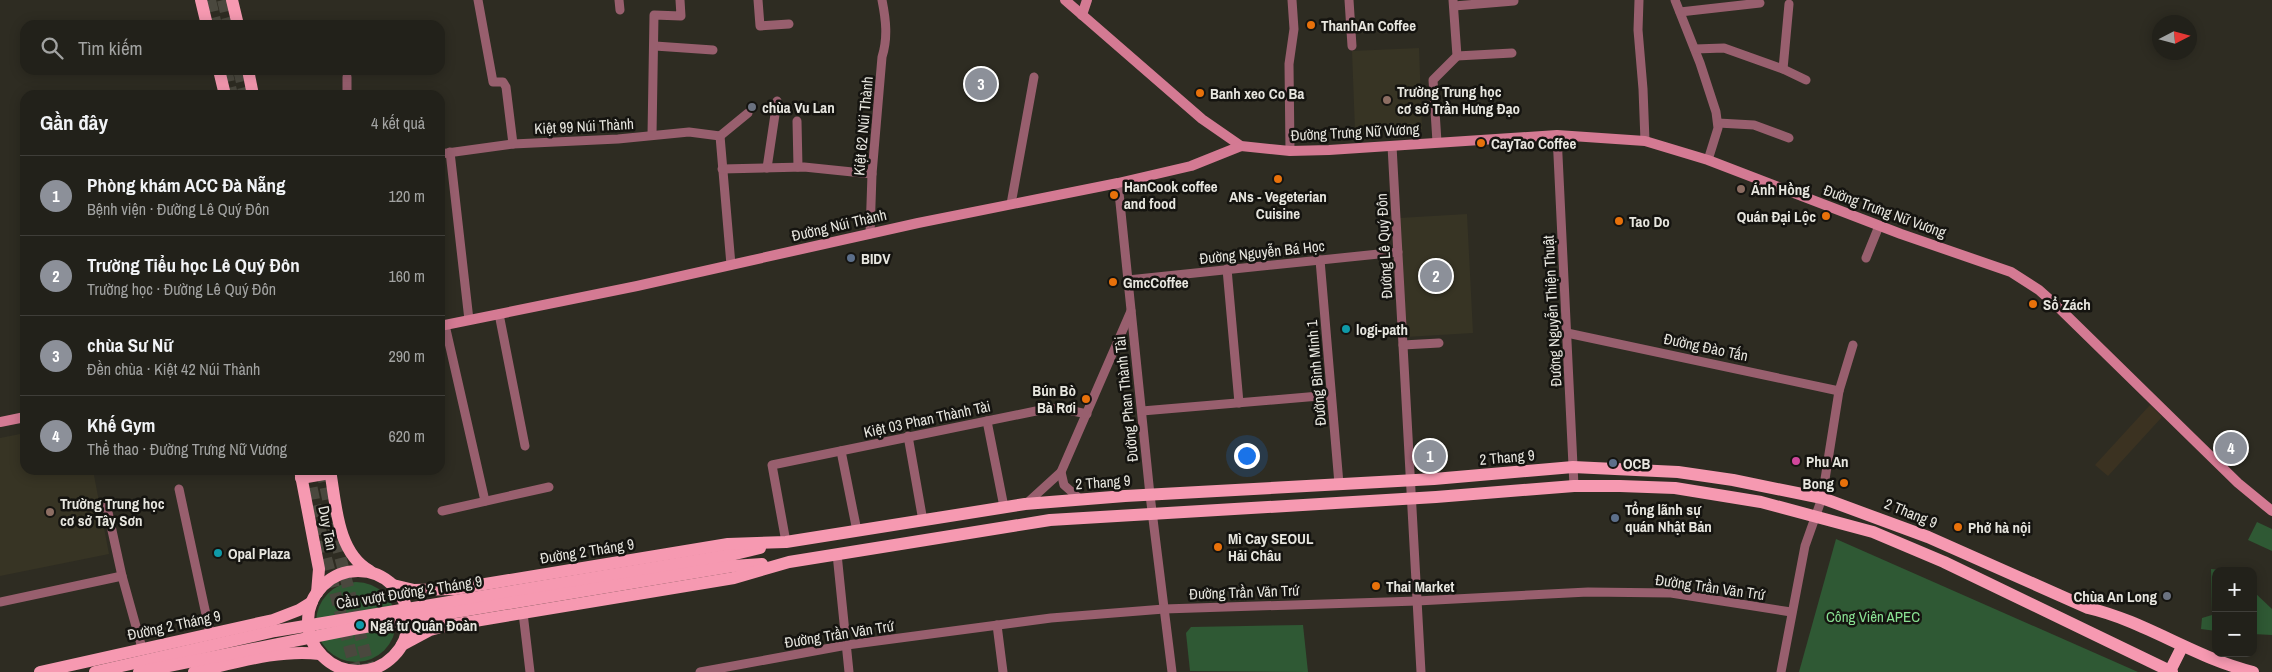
<!DOCTYPE html>
<html lang="vi">
<meta charset="utf-8">
<style>
:root{--surface:#22211a;--page:#2e2e27;--text:#f1f3f6;--muted:#a2a3a2;--line:#3f3e39;--accent:#8c9099}
body{margin:0;font-family:"Archivo Narrow",sans-serif;background:var(--page);color:var(--text)}
.controls{position:absolute;right:15px;bottom:15px;display:grid;overflow:hidden;border-radius:10px;box-shadow:0 2px 12px #0003}
.controls button{width:45px;height:45px;display:grid;place-items:center;padding:0;border:0;border-bottom:1px solid var(--line);background:var(--surface);color:var(--text);font:25px sans-serif}
.compass{position:absolute;left:2152px;top:15px;width:45px;height:45px;border-radius:50%;background:var(--surface);box-shadow:0 2px 12px #0003;rotate:84deg}
.you{position:absolute;left:1246px;top:455px;width:18px;height:18px;margin:-12px;border:4px solid #fff;border-radius:50%;background:#1a73e8;box-shadow:0 0 0 8px #1a73e833}
.badge{display:grid;place-items:center;width:32px;height:32px;border-radius:50%;background:var(--accent);color:#fff;font-size:16px;font-weight:700}
.pin{position:absolute;translate:-50% -50%;border:2px solid #fff;box-shadow:0 1px 5px #0006}
.list{margin:0;padding:0;list-style:none}
h2{display:flex;justify-content:space-between;align-items:center;height:65px;margin:0;padding:0 20px;font-size:21px}
h2 small{font-size:16px;font-weight:400;color:var(--muted)}
.list li{display:grid;grid-template-columns:32px 1fr auto;gap:15px;align-items:center;box-sizing:border-box;height:80px;padding:0 20px;border-top:1px solid var(--line)}
.list b{display:block;font-size:19px;white-space:nowrap}
.list p{margin:0;font-size:16px;white-space:nowrap;color:var(--muted)}
.list em{font-size:16px;font-style:normal;color:var(--muted)}
.icon{flex:none;width:28px;height:28px;fill:none;stroke:currentColor;stroke-width:2;stroke-linecap:round;stroke-linejoin:round}
.map{position:relative;flex:none;width:2272px;height:672px;overflow:hidden}
.search{position:absolute;background:var(--surface);box-shadow:0 2px 12px #0003;left:20px;top:20px;width:425px;height:55px;display:flex;align-items:center;gap:12px;box-sizing:border-box;padding:0 18px;border-radius:15px;color:var(--muted);font-size:19px}
.panel{position:absolute;background:var(--surface);box-shadow:0 2px 12px #0003;left:20px;top:90px;width:425px;height:385px;border-radius:15px}
.map>svg:first-child{display:block}
.commercial{fill:#3b3221}
.built{fill:#373424}
.green{fill:#2f5934}
.lines{fill:none;stroke-linecap:round;stroke-linejoin:round}
.primary-tunnel{stroke:#4a483e;stroke-width:12;stroke-dasharray:12 6;stroke-linecap:butt}
.street{stroke:#985f6e;stroke-width:9}
.secondary{stroke:#d47a93;stroke-width:10}
.primary{stroke:#f699b1;stroke-width:12}
.primary-bridge{stroke:#f699b1;stroke-width:12}
.food-dot{fill:#e8710a;stroke:#151410;stroke-width:2}
.education-dot{fill:#8d6e63;stroke:#151410;stroke-width:2}
.worship-dot{fill:#6b7280;stroke:#151410;stroke-width:2}
.service-dot{fill:#5c6f8a;stroke:#151410;stroke-width:2}
.culture-dot{fill:#0f9aa8;stroke:#151410;stroke-width:2}
.hotel-dot{fill:#d1479c;stroke:#151410;stroke-width:2}
.labels{text-anchor:middle;dominant-baseline:central;stroke-width:5;stroke-linejoin:round;paint-order:stroke}
.poi-label{font-size:15px;font-weight:bold;fill:#e7e6df;stroke:#151410;text-anchor:start}
.street-label{font-size:15px;fill:#e7e6df;stroke:#151410}
.park-label{font-size:15px;fill:#8ae293;stroke:#151410}
</style>
<div class="map">
<svg width="2272" height="672" viewBox="0 0 2272 672">
<rect width="100%" height="100%" fill="#2e2c22"/>
<polygon class="commercial" points="2150,405 2162,417 2108,476 2095,465"/>
<g class="built">
<polygon points="1419,48 1422,129 1355,131 1352,51"/>
<polygon points="1467,214 1473,333 1406,337 1399,218"/>
<polygon points="25,433 25,470 93,470 109,554 0,576 0,438"/>
</g>
<g class="green">
<polygon points="2257,522 2272,529 2272,551 2248,540"/>
<polygon points="1836,539 2138,672 1799,672"/>
<polygon points="2211,569 2233,571 2216,571 2216,631 2201,629 2202,618 2212,615"/>
<circle cx="356" cy="622" r="40"/>
<polygon points="2253,591 2272,609 2272,635 2253,634"/>
<polygon points="1303,625 1308,672 1190,671 1186,633 1191,627"/>
</g>
<g class="lines">
<g class="primary-tunnel">
<polyline points="210,0 216,25"/>
<polyline points="223,0 229,25"/>
<polyline points="226,70 232,95"/>
<polyline points="239,70 245,95"/>
<polyline points="308,470 326,558 356,672"/>
<polyline points="322,470 339,552 370,672"/>
</g>
<g class="street">
<polyline points="478,0 493,82 503,82 506,87 513,144"/>
<polyline points="619,0 620,10"/>
<polyline points="758,0 760,26 789,24"/>
<polyline points="1349,0 1352,46"/>
<polyline points="1639,0 1638,30 1643,89 1645,141"/>
<polyline points="1675,0 1700,63 1716,112 1718,128 1708,160"/>
<polyline points="1454,6 1514,1"/>
<polyline points="1680,12 1760,3"/>
<polyline points="655,46 713,50"/>
<polyline points="1695,49 1724,48 1783,69 1806,80"/>
<polyline points="1457,56 1512,53"/>
<polyline points="1783,69 1789,4"/>
<polyline points="347,77 347,95"/>
<polyline points="797,121 798,167"/>
<polyline points="1718,123 1754,125 1789,138"/>
<polyline points="652,135 654,15 681,16 680,0"/>
<polyline points="1557,135 1574,486"/>
<polyline points="720,136 731,265"/>
<polyline points="720,136 748,113"/>
<polyline points="1437,142 1433,80 1457,56 1453,0"/>
<polyline points="1392,146 1421,672"/>
<polyline points="1290,151 1289,64 1294,29 1292,0"/>
<polyline points="450,152 469,320"/>
<polyline points="440,154 513,144 618,139 689,132 720,136"/>
<polyline points="767,168 777,101"/>
<polyline points="722,169 804,167 872,174"/>
<polyline points="1118,183 1150,495 1172,672"/>
<polyline points="1011,204 1034,77"/>
<path d="M870 234 872 174 882 57C888 38 886 20 882 0"/>
<polyline points="1866,258 1879,226"/>
<polyline points="1320,260 1339,484"/>
<polyline points="1227,269 1239,403"/>
<polyline points="1128,280 1398,252"/>
<polyline points="499,314 525,446"/>
<polyline points="445,325 485,501"/>
<polyline points="1567,333 1839,391"/>
<polyline points="1403,345 1439,343"/>
<polyline points="1142,411 1331,395"/>
<polyline points="987,421 1004,507"/>
<polyline points="908,436 923,521"/>
<polyline points="841,451 857,531"/>
<polyline points="1061,472 1064,485 1081,500"/>
<polyline points="179,489 210,633"/>
<polyline points="106,503 122,576"/>
<polyline points="1027,503 1061,472 1131,311"/>
<polyline points="442,511 549,487"/>
<polyline points="786,542 772,465 1036,411 1059,408 1087,414"/>
<polyline points="837,554 849,672"/>
<polyline points="0,602 122,576 142,648"/>
<polyline points="523,613 530,672"/>
<polyline points="997,625 1003,672"/>
<polyline points="700,672 847,645 1051,618 1164,609 1417,601 1588,592 1671,593 1791,612"/>
<polyline points="1781,672 1805,546 1822,498 1839,391 1853,345"/>
</g>
<g class="secondary">
<polyline points="1065,0 1202,119 1241,146 1290,151 1329,150 1557,135 1645,141 1708,160 1901,234 2011,272 2039,290 2058,307 2238,483 2272,511"/>
<polyline points="1082,15 1087,0"/>
<polyline points="440,326 637,286 918,223 1118,183 1191,166 1241,146"/>
<polyline points="0,422 25,417"/>
</g>
<g class="primary">
<polyline points="201,0 207,25"/>
<polyline points="232,0 238,25"/>
<polyline points="219,70 225,95"/>
<polyline points="248,70 253,95"/>
<polyline points="300,470 319,569 317,593"/>
<path d="M330 470C336 504 337 553 370 571"/>
<polyline points="301,478 330,473"/>
<polyline points="731,555 760,548"/>
<polyline points="733,566 762,564"/>
<circle cx="358" cy="621" r="50"/>
<path d="M393 585 414 590 455 589 728 544 786 542 1025 504 1125 496 1434 479 1573 467 1678 472 1733 480 1822 498 1928 537 2088 608C2145 621 2195 658 2253 672"/>
<polyline points="402,645 430,630 445,626 734,578 789,562 1050,520 1436,497 1574,486 1620,486 1675,488 1761,502 1873,532 1944,562 2172,672"/>
<polyline points="2170,671 2182,647"/>
<polyline points="40,672 273,620 299,610 312,602"/>
<path d="M194 672C235 663 278 649 320 654"/>
</g>
<g class="primary-bridge">
<polyline points="95,672 275,631 731,555"/>
<polyline points="139,672 353,629 733,566"/>
</g>
</g>
<g class="food-dot">
<circle cx="1311" cy="25" r="5"/>
<circle cx="1200" cy="93" r="5"/>
<circle cx="1481" cy="143" r="5"/>
<circle cx="1278" cy="179" r="5"/>
<circle cx="1114" cy="195" r="5"/>
<circle cx="1826" cy="216" r="5"/>
<circle cx="1619" cy="221" r="5"/>
<circle cx="1113" cy="282" r="5"/>
<circle cx="2033" cy="304" r="5"/>
<circle cx="1086" cy="399" r="5"/>
<circle cx="1844" cy="483" r="5"/>
<circle cx="1958" cy="527" r="5"/>
<circle cx="1218" cy="547" r="5"/>
<circle cx="1376" cy="586" r="5"/>
</g>
<g class="education-dot">
<circle cx="1387" cy="100" r="5"/>
<circle cx="1741" cy="189" r="5"/>
<circle cx="50" cy="512" r="5"/>
</g>
<g class="worship-dot">
<circle cx="752" cy="107" r="5"/>
<circle cx="2167" cy="596" r="5"/>
</g>
<g class="service-dot">
<circle cx="851" cy="258" r="5"/>
<circle cx="1613" cy="463" r="5"/>
<circle cx="1615" cy="518" r="5"/>
</g>
<g class="culture-dot">
<circle cx="1346" cy="329" r="5"/>
<circle cx="218" cy="553" r="5"/>
<circle cx="360" cy="625" r="5"/>
</g>
<circle class="hotel-dot" cx="1796" cy="461" r="5"/>
<g class="labels">
<g class="poi-label">
<text x="1321" y="25">ThanhAn Coffee</text>
<text x="1397" y="91">Trường Trung học<tspan x="1397" dy="17">cơ sở Trần Hưng Đạo</tspan></text>
<text x="1210" y="93">Banh xeo Co Ba</text>
<text x="762" y="107">chùa Vu Lan</text>
<text x="1491" y="143">CayTao Coffee</text>
<text x="1124" y="186">HanCook coffee<tspan x="1124" dy="17">and food</tspan></text>
<text x="1751" y="189">Ánh Hồng</text>
<text x="1278" y="196" text-anchor="middle">ANs - Vegeterian<tspan x="1278" dy="17">Cuisine</tspan></text>
<text x="1816" y="216" text-anchor="end">Quán Đại Lộc</text>
<text x="1629" y="221">Tao Do</text>
<text x="861" y="258">BIDV</text>
<text x="1123" y="282">GmcCoffee</text>
<text x="2043" y="304">Sổ Zách</text>
<text x="1356" y="329">logi-path</text>
<text x="1076" y="390" text-anchor="end">Bún Bò<tspan x="1076" dy="17">Bà Rơi</tspan></text>
<text x="1806" y="461">Phu An</text>
<text x="1623" y="463">OCB</text>
<text x="1834" y="483" text-anchor="end">Bong</text>
<text x="60" y="503">Trường Trung học<tspan x="60" dy="17">cơ sở Tây Sơn</tspan></text>
<text x="1625" y="509">Tổng lãnh sự<tspan x="1625" dy="17">quán Nhật Bản</tspan></text>
<text x="1968" y="527">Phở hà nội</text>
<text x="1228" y="538">Mì Cay SEOUL<tspan x="1228" dy="17">Hải Châu</tspan></text>
<text x="228" y="553">Opal Plaza</text>
<text x="1386" y="586">Thai Market</text>
<text x="2157" y="596" text-anchor="end">Chùa An Long</text>
<text x="370" y="625">Ngã tư Quân Đoàn</text>
</g>
<g class="street-label">
<text transform="translate(584 126) rotate(-3)">Kiệt 99 Núi Thành</text>
<text transform="translate(863 126) rotate(-85)">Kiệt 62 Núi Thành</text>
<text transform="translate(1355 132) rotate(-3)">Đường Trưng Nữ Vương</text>
<text transform="translate(1885 211) rotate(20)">Đường Trưng Nữ Vương</text>
<text transform="translate(839 225) rotate(-13)">Đường Núi Thành</text>
<text transform="translate(1384 246) rotate(-93)">Đường Lê Quý Đôn</text>
<text transform="translate(1262 252) rotate(-6)">Đường Nguyễn Bá Học</text>
<text transform="translate(1552 311) rotate(-93)">Đường Nguyễn Thiện Thuật</text>
<text transform="translate(1706 347) rotate(12)">Đường Đào Tấn</text>
<text transform="translate(1316 373) rotate(-95)">Đường Bình Minh 1</text>
<text transform="translate(1126 399) rotate(-96)">Đường Phan Thành Tài</text>
<text transform="translate(927 419) rotate(-12)">Kiệt 03 Phan Thành Tài</text>
<text transform="translate(1507 457) rotate(-5)">2 Thang 9</text>
<text transform="translate(1103 482) rotate(-4)">2 Thang 9</text>
<text transform="translate(1911 513) rotate(22)">2 Thang 9</text>
<text transform="translate(328 528) rotate(79)">Duy Tan</text>
<text transform="translate(587 551) rotate(-9)">Đường 2 Tháng 9</text>
<text transform="translate(1710 587) rotate(8)">Đường Trần Văn Trứ</text>
<text transform="translate(409 592) rotate(-9)">Cầu vượt Đường 2 Tháng 9</text>
<text transform="translate(1244 592) rotate(-2)">Đường Trần Văn Trứ</text>
<text transform="translate(174 625) rotate(-12)">Đường 2 Tháng 9</text>
<text transform="translate(839 634) rotate(-9)">Đường Trần Văn Trứ</text>
</g>
<g class="park-label">
<text x="1873" y="616">Công Viên APEC</text>
</g>
</g>
</svg>
<div class="controls">
<button>+</button>
<button>−</button>
</div>
<svg class="compass" viewBox="-18 -18 36 36"><path d="M0-13l5 13h-10z" fill="#e53935"/><path d="M0 13l5-13h-10z" fill="#a2a3a2"/></svg>
<div class="you"></div>
<div class="pin badge" style="left:1430px;top:456px">1</div>
<div class="pin badge" style="left:1436px;top:276px">2</div>
<div class="pin badge" style="left:981px;top:84px">3</div>
<div class="pin badge" style="left:2231px;top:448px">4</div>
<div class="search"><svg class="icon" aria-label="search" viewBox="0 0 24 24"><circle cx="10" cy="10" r="6"/><path d="M15 15l6 6"/></svg>Tìm kiếm</div>
<section class="panel">
<h2>Gần đây<small>4 kết quả</small></h2>
<ul class="list">
<li><span class="badge">1</span><div><b>Phòng khám ACC Đà Nẵng</b><p>Bệnh viện · Đường Lê Quý Đôn</p></div><em>120 m</em></li>
<li><span class="badge">2</span><div><b>Trường Tiểu học Lê Quý Đôn</b><p>Trường học · Đường Lê Quý Đôn</p></div><em>160 m</em></li>
<li><span class="badge">3</span><div><b>chùa Sư Nữ</b><p>Đền chùa · Kiệt 42 Núi Thành</p></div><em>290 m</em></li>
<li><span class="badge">4</span><div><b>Khế Gym</b><p>Thể thao · Đường Trưng Nữ Vương</p></div><em>620 m</em></li>
</ul>
</section>
</div>
